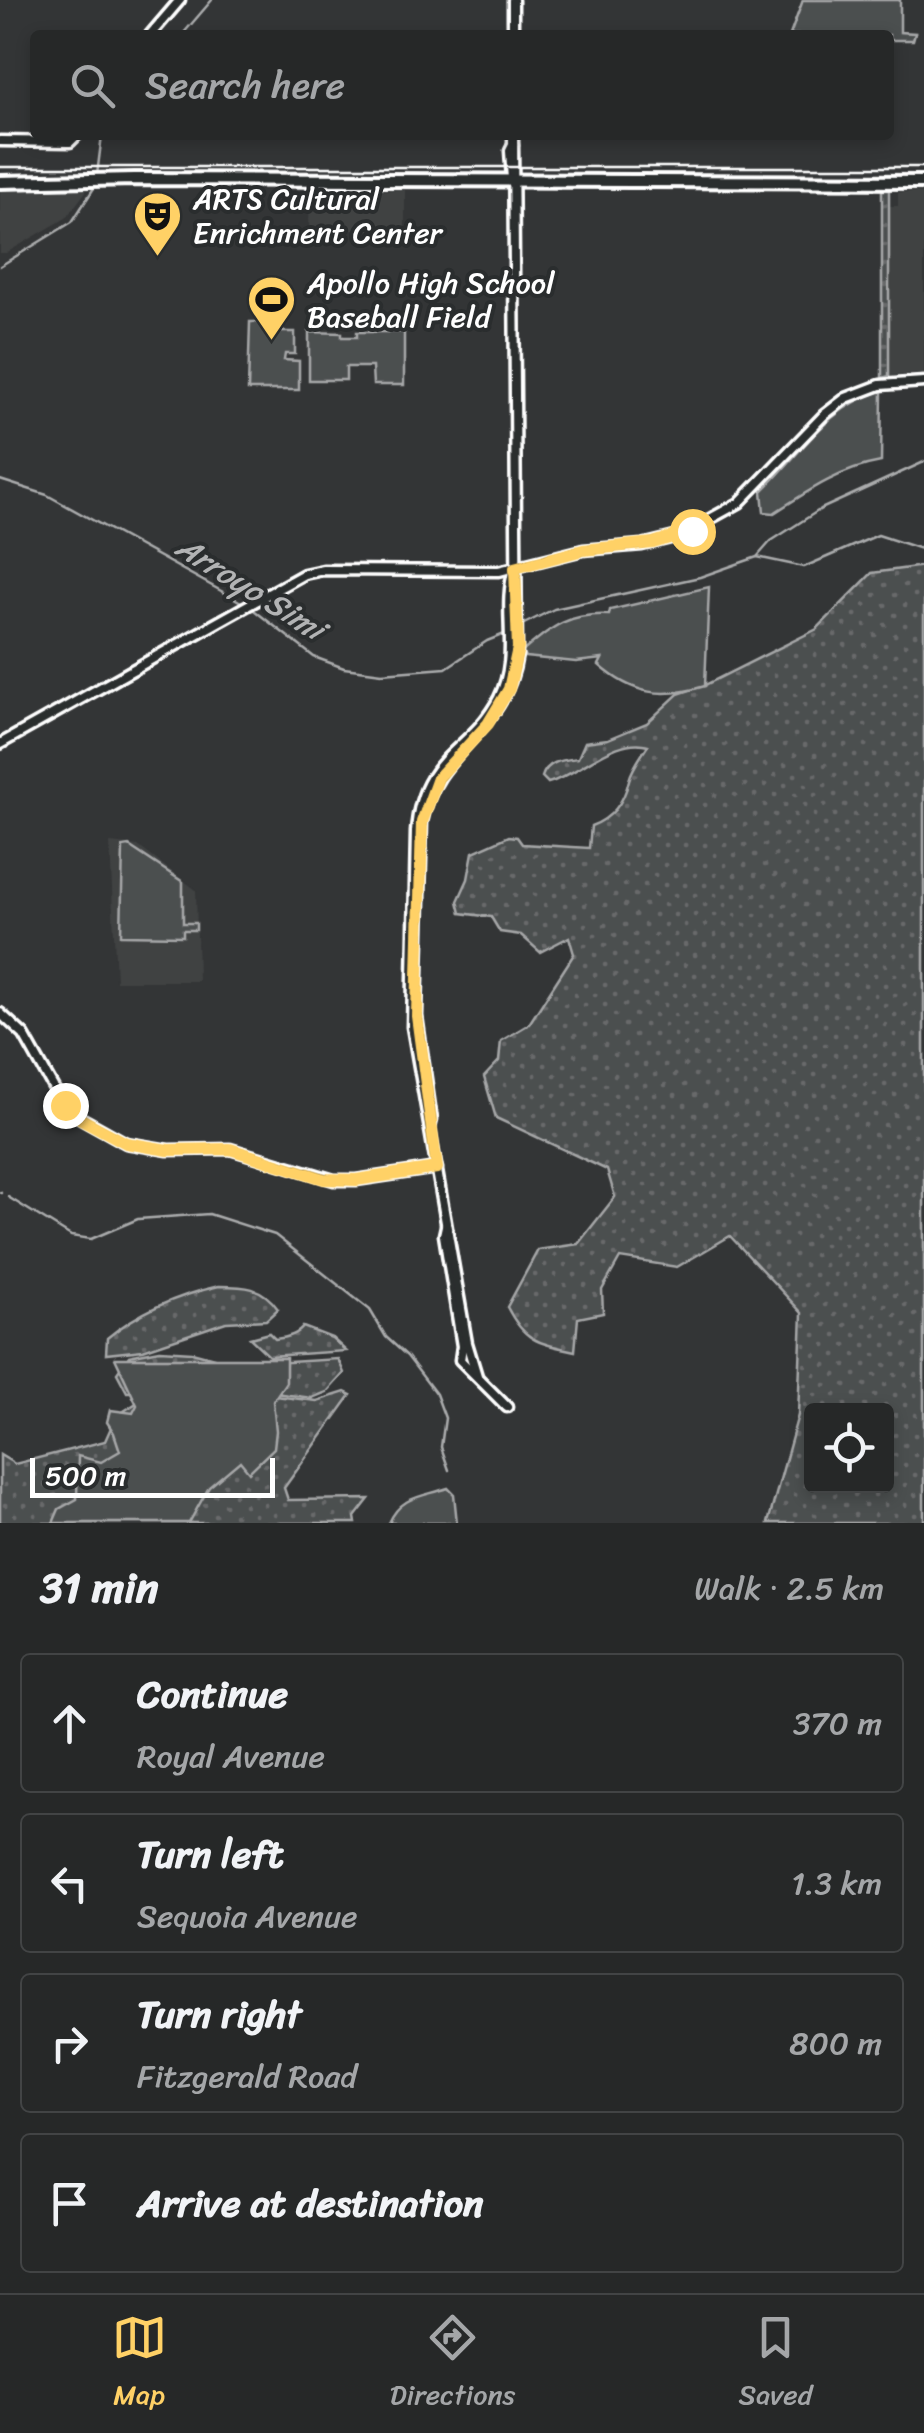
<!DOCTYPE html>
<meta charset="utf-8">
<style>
:root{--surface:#262828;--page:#2e3030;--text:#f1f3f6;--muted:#a4a6a8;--line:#424445;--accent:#ffd166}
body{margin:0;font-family:Sriracha,sans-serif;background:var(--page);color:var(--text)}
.controls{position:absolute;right:30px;bottom:30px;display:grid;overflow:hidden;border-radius:10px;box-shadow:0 5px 15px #0003}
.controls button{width:90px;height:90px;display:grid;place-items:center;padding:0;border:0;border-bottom:2px solid var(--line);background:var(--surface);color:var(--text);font:50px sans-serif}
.scale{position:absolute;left:30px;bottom:25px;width:245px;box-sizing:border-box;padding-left:10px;border:5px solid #fff;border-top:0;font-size:28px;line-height:35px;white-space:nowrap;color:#fff;-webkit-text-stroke:8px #2a2d2e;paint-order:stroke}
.stop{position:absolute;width:30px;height:30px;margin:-22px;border:8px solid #ffd166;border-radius:50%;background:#fff}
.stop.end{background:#ffd166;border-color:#fff;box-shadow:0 2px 10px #0008}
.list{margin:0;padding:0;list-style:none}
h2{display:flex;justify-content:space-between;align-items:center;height:130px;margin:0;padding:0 40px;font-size:42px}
h2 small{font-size:32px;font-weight:400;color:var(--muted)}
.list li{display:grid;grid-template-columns:65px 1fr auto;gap:30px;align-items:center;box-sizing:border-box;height:140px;margin:0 20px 20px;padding:0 20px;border:2px solid var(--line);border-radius:10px}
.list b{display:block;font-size:38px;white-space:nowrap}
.list p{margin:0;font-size:32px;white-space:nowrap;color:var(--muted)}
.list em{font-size:32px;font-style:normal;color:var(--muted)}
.icon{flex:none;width:55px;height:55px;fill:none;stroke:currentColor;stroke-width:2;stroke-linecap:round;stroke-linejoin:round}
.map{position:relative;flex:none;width:924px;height:1523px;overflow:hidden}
.search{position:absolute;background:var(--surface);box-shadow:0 5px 15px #0003;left:30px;right:30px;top:30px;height:110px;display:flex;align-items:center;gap:25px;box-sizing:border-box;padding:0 35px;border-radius:10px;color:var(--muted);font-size:38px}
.sheet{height:770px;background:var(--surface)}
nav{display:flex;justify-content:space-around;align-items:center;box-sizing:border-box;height:140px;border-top:2px solid var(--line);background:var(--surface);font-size:28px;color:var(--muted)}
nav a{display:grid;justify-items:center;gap:5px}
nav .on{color:var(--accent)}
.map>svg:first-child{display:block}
.built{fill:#404243}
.grass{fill:url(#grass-dots);stroke:#a6a7a8;stroke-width:2.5;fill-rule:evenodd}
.park{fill:#4c4f50;stroke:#a6a7a8;stroke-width:2.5}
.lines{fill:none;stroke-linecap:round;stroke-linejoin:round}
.stream{stroke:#abacad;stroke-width:2.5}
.secondary-casing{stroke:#fff;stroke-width:15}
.primary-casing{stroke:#fff;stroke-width:18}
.secondary{stroke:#2a2d2e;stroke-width:8}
.primary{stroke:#2a2d2e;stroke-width:10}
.rail{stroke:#fff;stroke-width:2.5}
.route{stroke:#ffd166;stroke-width:12}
.labels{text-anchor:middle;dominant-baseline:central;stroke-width:8;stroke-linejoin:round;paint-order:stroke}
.poi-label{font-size:30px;fill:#fff;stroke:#2a2d2e;text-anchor:start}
.water-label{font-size:32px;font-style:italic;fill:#b2b3b4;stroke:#2a2d2e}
</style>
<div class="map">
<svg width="924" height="1523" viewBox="0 0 924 1523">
<defs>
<pattern id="grass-dots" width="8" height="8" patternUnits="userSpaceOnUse" patternTransform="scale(2.5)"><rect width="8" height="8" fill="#4c4f50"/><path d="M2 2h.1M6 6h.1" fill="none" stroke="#67696a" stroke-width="1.8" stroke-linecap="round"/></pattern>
</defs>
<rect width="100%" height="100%" fill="#333536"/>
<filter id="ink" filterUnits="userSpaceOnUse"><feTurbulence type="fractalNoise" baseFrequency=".01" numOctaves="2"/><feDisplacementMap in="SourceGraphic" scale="20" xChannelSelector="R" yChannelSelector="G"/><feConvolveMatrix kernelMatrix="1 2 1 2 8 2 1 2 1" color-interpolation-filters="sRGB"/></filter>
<g filter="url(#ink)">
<g class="built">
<polygon points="0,190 87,190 66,218 6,253 0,253"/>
<polygon points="310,190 405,190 405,230 309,230"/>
<polygon points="898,192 924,192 924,374 889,376 889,206 898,206"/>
<polygon points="110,843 138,846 196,890 198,981 116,981"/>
</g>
<g class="grass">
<polygon points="882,190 889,190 889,376 882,378"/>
<path d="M924 566V1523H768L798 1415 802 1313 730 1236 677 1267 620 1258 602 1290 603 1313 578 1318 575 1351C538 1343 525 1342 507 1307L538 1250 578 1244 615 1197 607 1170 496 1118 484 1077 499 1061 501 1041 529 1024 574 954 569 937 540 952 521 935 500 932 491 917 461 913 458 901 468 879 473 852 509 836 517 837 522 844 589 848 591 826C613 818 624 802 629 780 632 768 642 755 648 745 616 735 580 774 548 783L542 777C547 761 563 760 578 758L585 742 608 739 647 723 678 694 705 685 817 629 872 573ZM812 1410H886V1486H812Z"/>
<path d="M219 1286C245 1286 262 1286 278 1309L266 1320 226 1322 143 1350 106 1354 107 1338C138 1312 179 1295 219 1286Z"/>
<path d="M303 1327 332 1338 346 1351 269 1356 250 1338 269 1333 275 1339C285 1338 297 1336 303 1327Z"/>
<polygon points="160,1350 192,1352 240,1365 338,1359 344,1373 327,1392 312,1398 259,1391 127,1392 117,1373 129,1356"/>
<polygon points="345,1392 351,1395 284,1488 288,1500 369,1499 355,1517 356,1523 0,1523 0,1455 15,1464 105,1441 116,1416 146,1397 258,1394 317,1401"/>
</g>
<g class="park">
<polygon points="803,0 900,0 900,32 915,33 913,40 889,40 889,35 790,35"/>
<polygon points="250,322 272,322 273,324 282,325 283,332 295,332 295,354 285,354 284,360 299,361 299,390 248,390"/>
<polygon points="309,332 342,333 342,337 357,337 357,332 404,332 404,385 373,385 372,367 346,367 346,380 309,380"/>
<path d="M882 391 881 462C840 469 808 491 774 513L764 512 762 491C800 455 828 405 882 391Z"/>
<path d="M709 587 705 686C663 699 633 695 599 665L602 659 576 662 525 657 522 652C552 627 567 613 609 615L610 610Z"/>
<polygon points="129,846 183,882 183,923 196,923 196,930 183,930 183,936 121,935 123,847"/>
<polygon points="115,1358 286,1358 286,1382 273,1401 276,1431 274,1448 249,1472 240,1461 209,1487 189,1523 53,1523 59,1509 77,1499 78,1456 101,1462 120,1451 114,1433 107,1422 110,1410 133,1413 137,1405"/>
<path d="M448 1488 454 1494 457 1523H389C401 1495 423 1497 448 1488Z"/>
</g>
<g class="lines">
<g class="stream">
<polyline points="182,35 212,0"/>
<polyline points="97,175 102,135"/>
<polyline points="0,266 72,222 94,188"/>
<polyline points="0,480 47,495 243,603"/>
<polyline points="757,557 804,567 878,535 924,550"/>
<polyline points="250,607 314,657 344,668 382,673 446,668 487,641 507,633"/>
<polyline points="518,627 554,609 700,577 757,557 771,541 821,509 924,462"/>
<polyline points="0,1192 1,1193"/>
<polyline points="8,1197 71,1236 91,1239 138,1219 209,1214 275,1235 370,1310 386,1337 407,1356 436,1394 445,1418 441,1447 449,1470"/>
</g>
<defs>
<g id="secondary">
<polyline points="513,0 513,35"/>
<polyline points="150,35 180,0"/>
<polyline points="0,141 70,142 77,135"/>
<polyline points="512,179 510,151 513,145"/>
<polyline points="0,744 304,574 323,570 499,571 583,550 642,545 679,536 739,503 824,415 846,398 880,385 924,382"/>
<polyline points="0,1013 24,1035 57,1094 74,1114 126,1143 168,1150 230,1149 334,1180 356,1180 437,1168"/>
<path d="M430 1127 432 1120 417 1016 422 822C436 747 506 734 517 655L513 135"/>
<polyline points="446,1226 444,1235 462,1346 460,1360 507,1407"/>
<path d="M477 1376 467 1343 412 1027 416 832C421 754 471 753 499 698 521 654 501 611 514 569"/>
</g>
<polyline id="primary" points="0,182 135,179 924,182"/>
</defs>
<use href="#secondary" class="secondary-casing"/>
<use href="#primary" class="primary-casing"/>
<use href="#secondary" class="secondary"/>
<use href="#primary" class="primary"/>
<polyline class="rail" points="0,167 924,167"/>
</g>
</g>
<g class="lines" filter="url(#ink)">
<polyline class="route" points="65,1105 81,1119 126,1143 168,1150 230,1149 324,1179 356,1180 437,1168 417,1016 422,822 438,778 488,724 509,689 518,648 515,568 583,550 653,543 692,531"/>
</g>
<defs>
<symbol id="theatre-pin" viewBox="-11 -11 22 30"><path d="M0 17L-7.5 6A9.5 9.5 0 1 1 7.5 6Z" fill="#ffd166" stroke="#2a2d2e"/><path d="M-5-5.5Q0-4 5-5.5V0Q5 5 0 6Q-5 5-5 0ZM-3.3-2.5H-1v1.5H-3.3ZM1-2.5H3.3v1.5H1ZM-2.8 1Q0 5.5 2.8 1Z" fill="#111"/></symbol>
<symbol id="stadium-pin" viewBox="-11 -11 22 30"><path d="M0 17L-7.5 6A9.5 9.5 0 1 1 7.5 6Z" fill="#ffd166" stroke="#2a2d2e"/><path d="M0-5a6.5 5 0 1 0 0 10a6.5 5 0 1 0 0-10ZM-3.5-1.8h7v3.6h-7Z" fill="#111"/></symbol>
</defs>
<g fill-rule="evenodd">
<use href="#theatre-pin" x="130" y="188" width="55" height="75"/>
<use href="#stadium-pin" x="244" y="272" width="55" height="75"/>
</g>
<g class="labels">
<g class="poi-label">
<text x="193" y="199">ARTS Cultural<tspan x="193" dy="34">Enrichment Center</tspan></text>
<text x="307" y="283">Apollo High School<tspan x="307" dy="34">Baseball Field</tspan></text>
</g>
<g class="water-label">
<text transform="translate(250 588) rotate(32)">Arroyo Simi</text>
</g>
</g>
</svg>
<div class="controls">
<button><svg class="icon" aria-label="locate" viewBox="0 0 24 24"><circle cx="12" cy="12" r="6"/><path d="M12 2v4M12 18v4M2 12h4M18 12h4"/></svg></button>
</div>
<div class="scale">500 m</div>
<div class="stop" style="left:692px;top:531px"></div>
<div class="stop end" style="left:65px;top:1105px"></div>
<div class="search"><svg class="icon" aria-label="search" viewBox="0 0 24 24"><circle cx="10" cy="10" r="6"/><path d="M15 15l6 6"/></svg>Search here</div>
</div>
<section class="sheet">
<h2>31 min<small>Walk · 2.5 km</small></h2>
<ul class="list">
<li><svg class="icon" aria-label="ahead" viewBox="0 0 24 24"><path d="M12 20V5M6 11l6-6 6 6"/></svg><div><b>Continue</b><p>Royal Avenue</p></div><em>370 m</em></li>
<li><svg class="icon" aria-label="left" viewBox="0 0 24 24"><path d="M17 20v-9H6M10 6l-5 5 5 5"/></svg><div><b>Turn left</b><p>Sequoia Avenue</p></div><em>1.3 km</em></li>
<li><svg class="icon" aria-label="right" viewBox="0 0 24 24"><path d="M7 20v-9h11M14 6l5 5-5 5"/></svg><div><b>Turn right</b><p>Fitzgerald Road</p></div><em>800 m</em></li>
<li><svg class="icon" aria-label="arrive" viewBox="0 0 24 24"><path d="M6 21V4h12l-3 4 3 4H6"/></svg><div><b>Arrive at destination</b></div></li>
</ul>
</section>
<nav>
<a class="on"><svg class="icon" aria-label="map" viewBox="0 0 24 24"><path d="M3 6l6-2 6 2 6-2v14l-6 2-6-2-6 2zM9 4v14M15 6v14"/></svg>Map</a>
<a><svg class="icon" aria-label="directions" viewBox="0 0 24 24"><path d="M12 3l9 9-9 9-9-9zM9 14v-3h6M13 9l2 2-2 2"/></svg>Directions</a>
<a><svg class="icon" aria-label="saved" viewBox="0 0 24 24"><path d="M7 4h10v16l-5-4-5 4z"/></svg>Saved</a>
</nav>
